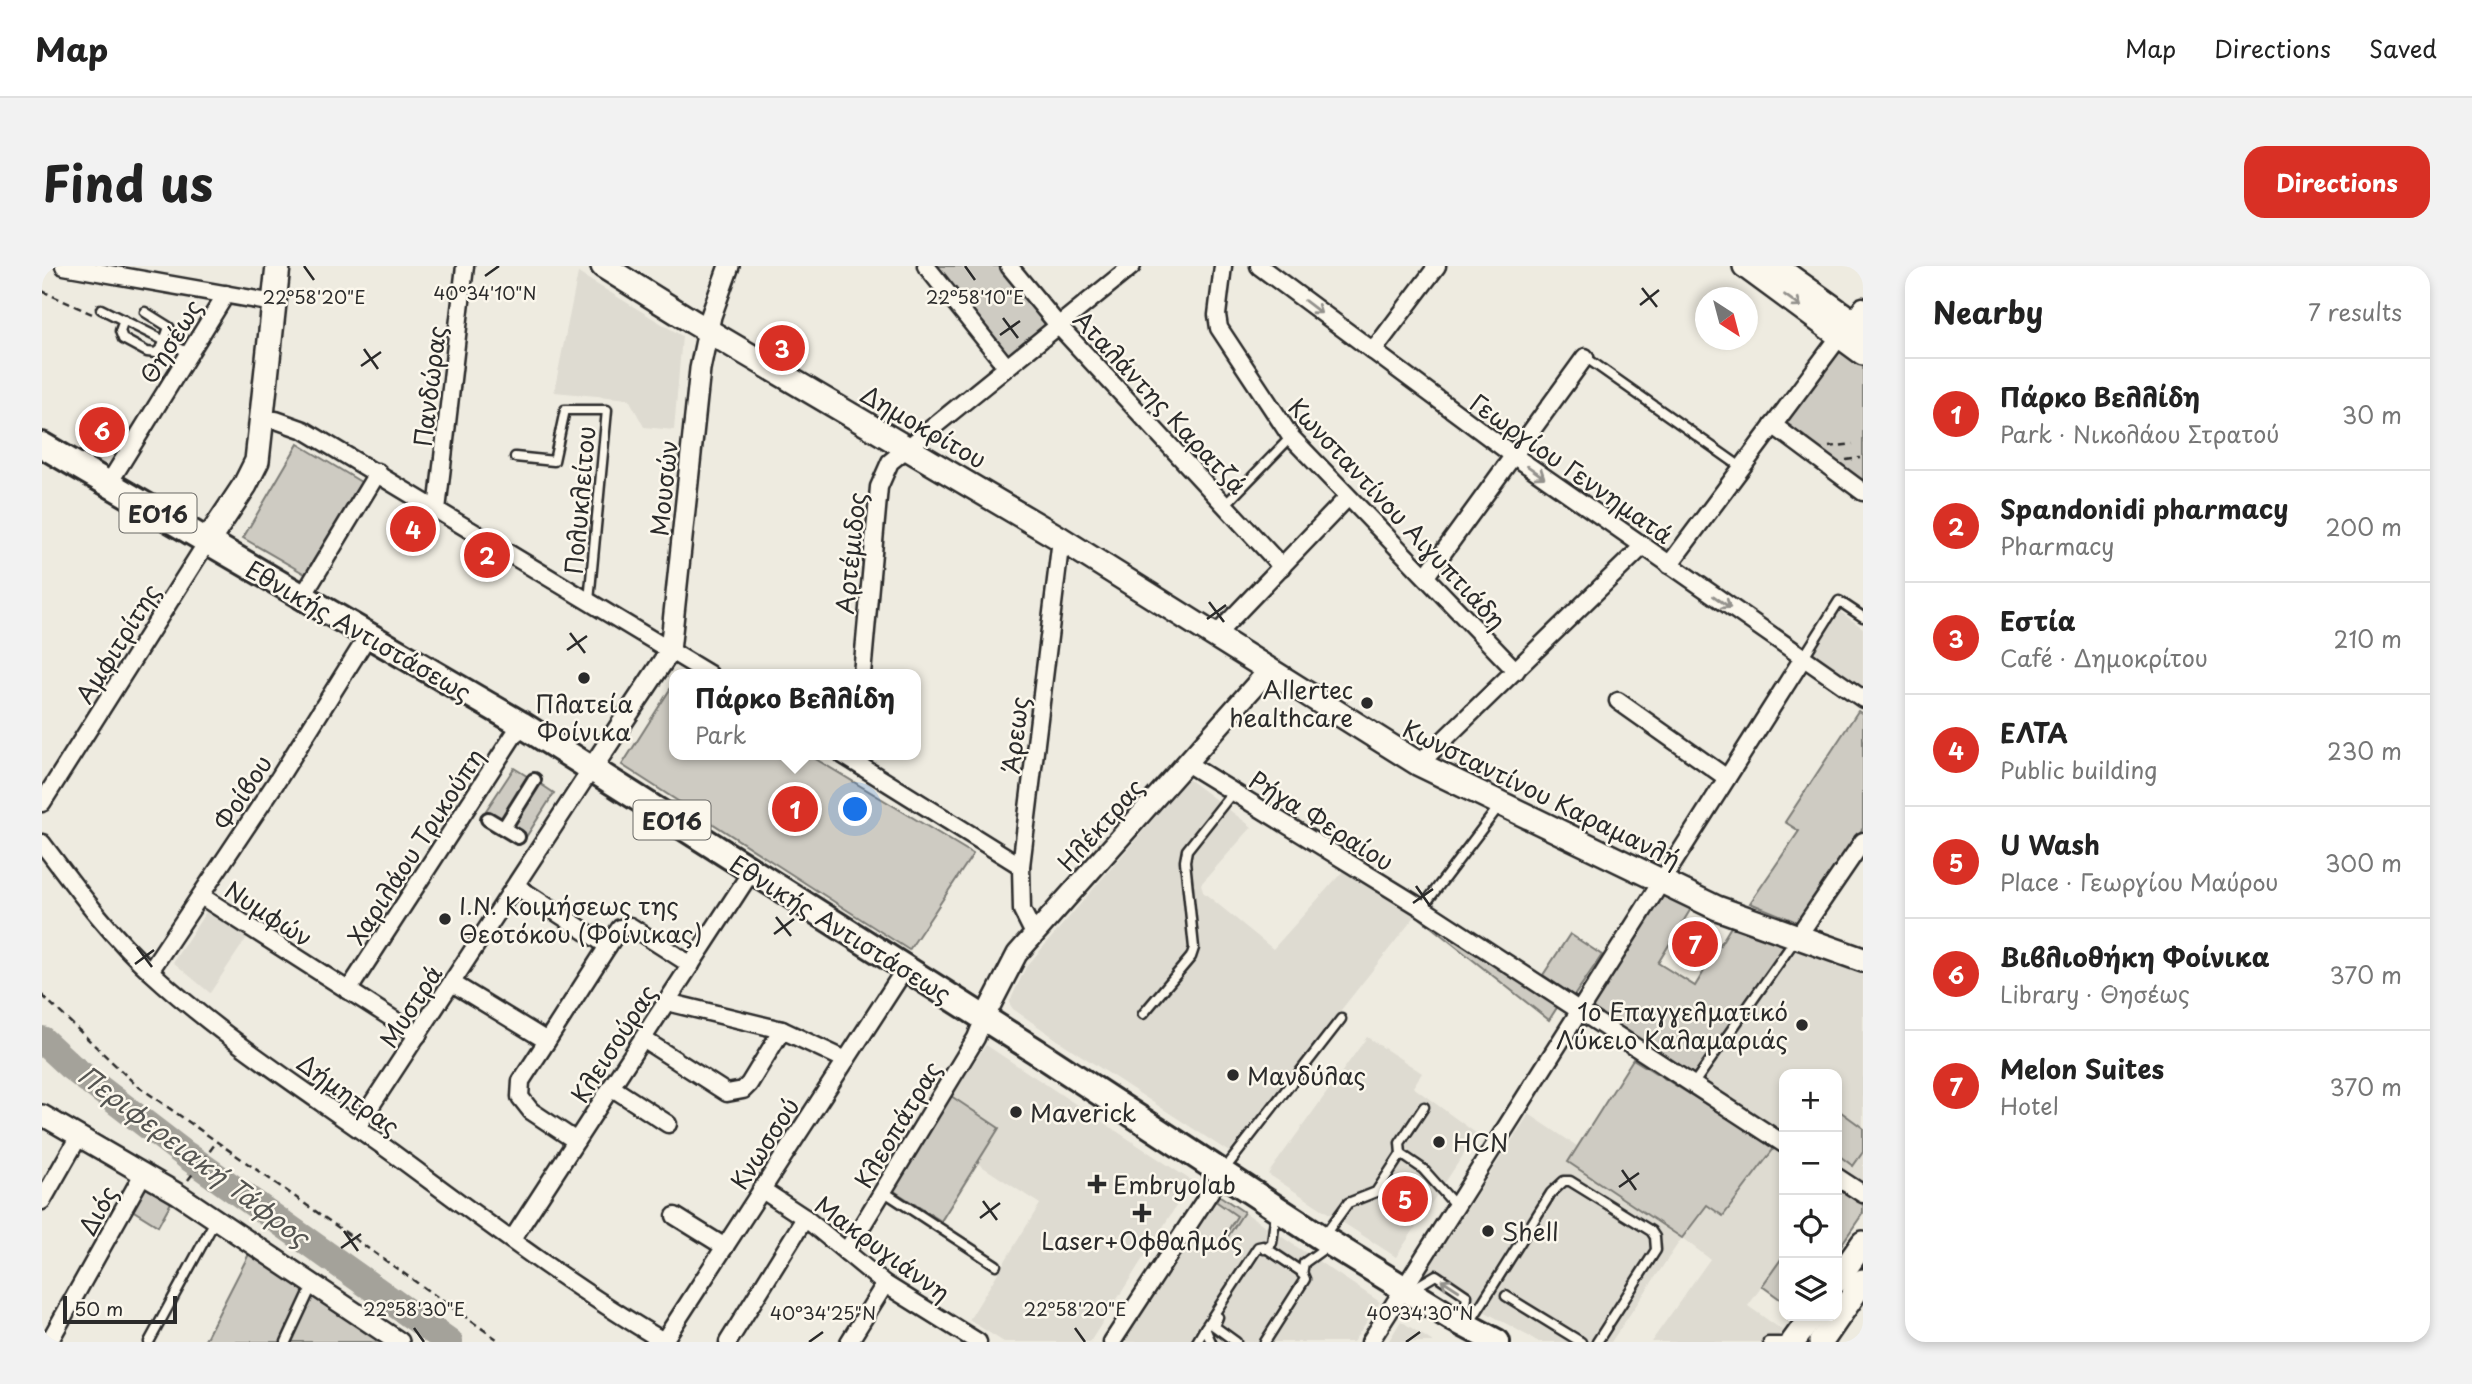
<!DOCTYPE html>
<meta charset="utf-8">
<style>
:root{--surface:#fff;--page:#f2f2f2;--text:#222;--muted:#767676;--line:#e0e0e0;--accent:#d93025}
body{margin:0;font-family:"Playpen Sans",sans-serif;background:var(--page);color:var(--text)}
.controls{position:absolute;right:21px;bottom:21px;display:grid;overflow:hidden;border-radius:14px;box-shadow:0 4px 10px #0003}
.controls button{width:63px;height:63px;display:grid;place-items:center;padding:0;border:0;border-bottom:2px solid var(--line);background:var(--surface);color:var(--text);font:35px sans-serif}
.compass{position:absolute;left:1653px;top:21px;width:63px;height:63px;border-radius:50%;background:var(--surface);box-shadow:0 4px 10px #0003;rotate:144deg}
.scale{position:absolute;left:21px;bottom:18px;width:114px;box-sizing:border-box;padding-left:7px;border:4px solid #2b2b2b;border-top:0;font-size:19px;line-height:24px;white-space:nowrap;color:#2b2b2b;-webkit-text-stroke:5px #fbf7ec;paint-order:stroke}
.you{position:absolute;left:814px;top:544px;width:24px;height:24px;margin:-18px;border:5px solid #fff;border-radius:50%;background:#1a73e8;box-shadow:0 0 0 10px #1a73e833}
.badge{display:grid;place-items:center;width:46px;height:46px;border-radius:50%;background:var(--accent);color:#fff;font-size:23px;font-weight:700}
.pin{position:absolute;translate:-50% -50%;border:4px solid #fff;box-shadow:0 2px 7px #0006}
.popup{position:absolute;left:627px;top:403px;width:252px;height:91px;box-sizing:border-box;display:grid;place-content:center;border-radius:14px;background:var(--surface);filter:drop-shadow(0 2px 5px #0005);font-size:23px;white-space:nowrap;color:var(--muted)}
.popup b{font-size:26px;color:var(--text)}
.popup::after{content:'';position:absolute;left:50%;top:100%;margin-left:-14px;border:14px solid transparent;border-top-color:var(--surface)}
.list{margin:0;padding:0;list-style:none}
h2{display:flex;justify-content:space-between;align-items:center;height:91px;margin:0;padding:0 28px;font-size:30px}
h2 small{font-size:23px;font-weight:400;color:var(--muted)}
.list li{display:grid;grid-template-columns:46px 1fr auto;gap:21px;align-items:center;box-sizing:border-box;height:112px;padding:0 28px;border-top:2px solid var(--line)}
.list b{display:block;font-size:26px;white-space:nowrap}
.list p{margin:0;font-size:23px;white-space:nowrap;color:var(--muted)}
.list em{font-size:23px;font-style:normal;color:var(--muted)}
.icon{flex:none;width:38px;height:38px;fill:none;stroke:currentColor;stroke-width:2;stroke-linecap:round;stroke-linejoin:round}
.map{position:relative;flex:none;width:1821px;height:1076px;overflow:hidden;border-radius:21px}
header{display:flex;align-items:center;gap:42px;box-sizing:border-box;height:98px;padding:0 35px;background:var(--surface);border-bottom:2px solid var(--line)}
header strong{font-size:33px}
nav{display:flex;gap:38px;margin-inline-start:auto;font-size:24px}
.intro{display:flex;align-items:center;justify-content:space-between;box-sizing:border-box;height:168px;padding:0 42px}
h1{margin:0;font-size:49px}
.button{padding:18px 32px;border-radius:21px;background:var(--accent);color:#fff;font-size:24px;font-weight:700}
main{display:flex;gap:42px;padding:0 42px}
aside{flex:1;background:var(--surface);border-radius:21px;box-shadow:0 4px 10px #0003}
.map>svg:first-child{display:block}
.built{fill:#dedbd1}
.green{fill:#cecbc2;stroke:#7c7b76;stroke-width:2}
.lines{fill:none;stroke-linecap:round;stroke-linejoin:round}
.river{stroke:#a4a29a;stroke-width:28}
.service-casing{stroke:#2b2b2b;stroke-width:13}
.pedestrian-casing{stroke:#2b2b2b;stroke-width:18}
.minor-casing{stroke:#2b2b2b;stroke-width:21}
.tertiary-casing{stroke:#2b2b2b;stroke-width:24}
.secondary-casing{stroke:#2b2b2b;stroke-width:28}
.primary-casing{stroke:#2b2b2b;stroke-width:30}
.path{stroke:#2b2b2b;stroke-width:2.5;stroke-dasharray:7 5;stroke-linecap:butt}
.service{stroke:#fbf7ec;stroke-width:8}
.pedestrian{stroke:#fbf7ec;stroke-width:12}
.minor{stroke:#fbf7ec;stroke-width:16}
.tertiary{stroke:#fbf7ec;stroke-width:19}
.secondary{stroke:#fbf7ec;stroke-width:23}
.primary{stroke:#fbf7ec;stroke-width:24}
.oneway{stroke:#93918c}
.ticks{fill:none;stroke:#2b2b2b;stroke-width:2.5}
.poi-dot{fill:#2b2b2b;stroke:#fbf7ec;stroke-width:2.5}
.labels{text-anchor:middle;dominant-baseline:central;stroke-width:5;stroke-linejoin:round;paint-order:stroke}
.shield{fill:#fbf7ec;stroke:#696865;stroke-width:2}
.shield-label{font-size:23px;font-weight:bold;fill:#2b2b2b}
.street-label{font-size:24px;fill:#2b2b2b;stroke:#fbf7ec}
.poi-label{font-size:24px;fill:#2b2b2b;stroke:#fbf7ec;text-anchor:start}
.water-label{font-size:26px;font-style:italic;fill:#555552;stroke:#fbf7ec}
.ticks-label{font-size:18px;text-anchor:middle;fill:#2b2b2b;stroke:#fbf7ec;stroke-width:5;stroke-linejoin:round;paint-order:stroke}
</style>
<header>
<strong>Map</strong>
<nav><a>Map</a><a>Directions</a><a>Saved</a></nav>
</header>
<div class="intro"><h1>Find us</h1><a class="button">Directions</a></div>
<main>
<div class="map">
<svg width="1821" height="1076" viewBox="0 0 1821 1076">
<rect width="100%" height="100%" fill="#eeebe0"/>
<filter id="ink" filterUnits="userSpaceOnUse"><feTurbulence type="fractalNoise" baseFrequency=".0143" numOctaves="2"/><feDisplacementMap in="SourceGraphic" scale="14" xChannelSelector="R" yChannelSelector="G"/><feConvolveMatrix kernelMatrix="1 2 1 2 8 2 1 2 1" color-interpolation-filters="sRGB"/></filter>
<g filter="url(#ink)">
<g class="built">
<polygon points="536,7 640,70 632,164 602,161 587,133 512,126"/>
<polygon points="1797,345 1821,362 1821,422 1770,385"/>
<polygon points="1146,513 1210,561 1159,618 1161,626 1231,683 1302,604 1374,649 1187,886 1020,777 971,743 967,737 984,701"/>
<polygon points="164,646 170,646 206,670 168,727 131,696"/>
<polygon points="1753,683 1821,709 1821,921 1795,905 1795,808 1742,808 1742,872 1656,818"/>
<polygon points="1325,771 1380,807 1371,821 1435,868 1354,991 1226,908"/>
<polygon points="944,779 1150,915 1048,1076 962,1076 927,1054 998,938 935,897 957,862 909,830"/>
<polygon points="1487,848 1535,880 1526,895 1665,939 1681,949 1733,881 1742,887 1742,989 1706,1040 1740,1064 1733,1076 1609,1076 1668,993 1640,972 1569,1076 1497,1076 1381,1011"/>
<polygon points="1172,926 1338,1036 1311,1076 1078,1076"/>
<polygon points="1359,1055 1391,1076 1346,1076"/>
</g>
<g class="green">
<polygon points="891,0 959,0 1007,59 966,92"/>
<polygon points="1799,79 1821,95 1821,218 1739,159"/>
<polygon points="256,178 319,216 263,308 201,272"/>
<polygon points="632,417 632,489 767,489 931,588 867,684 580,499"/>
<polygon points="1816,445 1821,448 1821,562 1755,656 1708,637 1757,565 1743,556"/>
<polygon points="472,502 488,512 462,552 443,546"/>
<polygon points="497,517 512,527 484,571 472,558"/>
<polygon points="1618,627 1650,641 1616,697 1653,720 1690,659 1747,674 1652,808 1647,808 1545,743"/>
<polygon points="1374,649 1516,740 1507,754"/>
<polygon points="1528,668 1560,689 1532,730 1501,709"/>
<polygon points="1591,793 1733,881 1681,950 1665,939 1640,972 1526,896"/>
<polygon points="909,830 957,862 899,955 849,923"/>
<polygon points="1795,843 1821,862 1821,886 1811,900 1795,888"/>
<polygon points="104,920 131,933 116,960 87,942"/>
<polygon points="1795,921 1821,939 1821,947 1795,985"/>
<polygon points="1172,926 1202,946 1183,975 1180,974 1195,950 1172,934"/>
<polygon points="208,986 343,1076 162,1076"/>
<polygon points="1742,989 1742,1036 1720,1020"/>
</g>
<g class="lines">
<polyline class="river" points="0,774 28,800 144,889 407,1076"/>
<defs>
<g id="service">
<polyline points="59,43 147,87"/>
<polyline points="82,54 78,65 81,73 105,86 114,87 120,81 127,61 103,46"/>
<polyline points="1543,91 1699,201"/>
<polyline points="473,191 512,195 523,144 565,144 547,335"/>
<polyline points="1183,239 1249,171"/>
<polyline points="1761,392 1797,335 1821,351"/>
<polyline points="1380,642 1458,539"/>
<polyline points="1101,748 1149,691 1152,682 1143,595 1145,584 1191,526"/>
<polyline points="1650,820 1753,674"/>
<polyline points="1359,888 1358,877 1382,841"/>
<polyline points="1182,904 1299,753"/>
<polyline points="841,925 954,999"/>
<polyline points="1282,970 1306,937 1334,926 1359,888 1381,903 1414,940"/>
<polyline points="1222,983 1230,977 1234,945"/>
<polyline points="1260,1008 1262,997 1287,979"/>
<polyline points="1372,1022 1394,1009 1425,1030 1422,1056"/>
<polyline points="1464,1030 1539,1076"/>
<polyline points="1176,1051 1172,1060 1194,1076"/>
<polyline points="1427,1058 1509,927 1522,915 1528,915 1609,965 1613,971 1614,984 1555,1076"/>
<polyline points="107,1076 174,953"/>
<polyline points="244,1076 271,1018"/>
<polyline points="1155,1076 1163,1062"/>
<polyline points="1169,1076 1163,1062 1216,981 1221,980 1260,1006 1263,1013 1223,1076"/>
<polyline points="1726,1076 1749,1076"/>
</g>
<g id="pedestrian">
<polyline points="446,553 476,571"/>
<polyline points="462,562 492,514"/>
</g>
<g id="minor">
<polyline points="22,0 232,37"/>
<polyline points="884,0 964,100"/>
<polyline points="967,0 1016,59 1240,301"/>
<polyline points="1181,0 1175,49 1177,62 1249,171 1474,405"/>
<polyline points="1217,0 1471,189 1821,433"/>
<polyline points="1810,55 1821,40"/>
<polyline points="1331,85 1395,0"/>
<polyline points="220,154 234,154 262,164 667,408"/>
<polyline points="1731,159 1821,226"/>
<polyline points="67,217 184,28"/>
<polyline points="395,244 423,0"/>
<polyline points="1627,299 1798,70"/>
<polyline points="1384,310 1543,91"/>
<polyline points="261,330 336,206"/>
<polyline points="1172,371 1305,232"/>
<polyline points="820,408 837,221 848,196 1090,0"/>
<polyline points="1576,435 1685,512"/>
<polyline points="801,489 979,600"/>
<polyline points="1146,498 1380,642 1742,878"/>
<polyline points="1377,498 1600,281"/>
<polyline points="0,537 165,276"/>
<path d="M0 577C34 622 68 669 110 707 184 775 271 829 352 888 440 953 529 1021 623 1076"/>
<polyline points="159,630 376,769"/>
<polyline points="992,668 980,644 979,600 1019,273"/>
<polyline points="1754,673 1821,575"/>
<polyline points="566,680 578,662 588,660 649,699"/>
<polyline points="108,705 237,512 327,368"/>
<polyline points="410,717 505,775 566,680 474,620"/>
<polyline points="306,725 479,458"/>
<polyline points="625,736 740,764 804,794"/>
<polyline points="601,773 685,827 701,824 707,818 740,764"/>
<polyline points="505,775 479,815 478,831 489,845 534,875"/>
<polyline points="569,821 626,858"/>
<polyline points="315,861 550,502"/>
<polyline points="1795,911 1821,928"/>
<polyline points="719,923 763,952 843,1018 936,1076"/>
<polyline points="0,935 37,870"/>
<polyline points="633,950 683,981"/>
<polyline points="471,972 709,606"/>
<polyline points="804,986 934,772 942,752"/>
<polyline points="7,1076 101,908"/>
<polyline points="621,1076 863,703"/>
<polyline points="686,1076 763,952"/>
<polyline points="807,1076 843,1018"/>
<polyline points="1070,1076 1181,906"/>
<polyline points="1328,1076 1761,392"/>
</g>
<g id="tertiary">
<polyline points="550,502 628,385 658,103 669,50 687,0"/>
<polyline points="942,752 975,688 1225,406"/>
<polyline points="0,849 136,928 357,1076"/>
</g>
<g id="secondary">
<polyline points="561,0 651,56 1019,273 1377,498 1675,642 1821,694"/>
<polyline points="1703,0 1821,87"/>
<polyline points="1733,0 1821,63"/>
<polyline points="165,276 203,219 215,195 236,0"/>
<polyline points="1795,1014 1821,977"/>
<polyline points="1751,1076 1770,1050"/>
<polyline points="1779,1076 1821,1015"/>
</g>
<polyline id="primary" points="0,179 479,458 994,785 1280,972 1410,1052 1455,1076"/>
</defs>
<use href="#service" class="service-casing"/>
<use href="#pedestrian" class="pedestrian-casing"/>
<use href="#minor" class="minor-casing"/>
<use href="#tertiary" class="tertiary-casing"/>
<use href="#secondary" class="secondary-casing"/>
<use href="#primary" class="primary-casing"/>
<g class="path">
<polyline points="0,25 50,48"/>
<polyline points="1787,181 1811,178"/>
<polyline points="1804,194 1818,192"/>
<polyline points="0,729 93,818 459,1076"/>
<polyline points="146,914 173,878"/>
</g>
<use href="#service" class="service"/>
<use href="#pedestrian" class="pedestrian"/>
<use href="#minor" class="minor"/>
<use href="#tertiary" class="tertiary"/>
<use href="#secondary" class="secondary"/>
<use href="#primary" class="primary"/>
</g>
<defs><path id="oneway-shaft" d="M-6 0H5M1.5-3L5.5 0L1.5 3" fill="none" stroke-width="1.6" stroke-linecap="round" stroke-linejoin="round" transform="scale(1.75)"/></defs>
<g class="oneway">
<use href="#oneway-shaft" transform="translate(1751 35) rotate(36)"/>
<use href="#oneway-shaft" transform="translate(1271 41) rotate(37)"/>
<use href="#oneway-shaft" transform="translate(1494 206) rotate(35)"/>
<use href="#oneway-shaft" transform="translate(1680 336) rotate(35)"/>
<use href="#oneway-shaft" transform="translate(1408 1019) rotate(-147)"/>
</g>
</g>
<path class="ticks" d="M262 0 272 14M923 0 933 14M443 10 457 0M1600 22 1615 41M1598 39 1617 24M961 52 976 72M958 69 978 55M322 83 336 103M319 100 339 86M1167 336 1182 356M1165 353 1184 339M528 367 543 387M525 384 545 370M1374 620 1388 640M1371 637 1391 623M734 651 749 670M732 668 752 653M95 681 110 701M93 698 112 684M1580 904 1594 924M1577 921 1597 907M941 935 955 954M938 952 958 937M302 965 316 985M299 982 319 968M372 1062 382 1076M1033 1062 1043 1076M767 1076 781 1066M1364 1076 1378 1066"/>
<g class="poi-dot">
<circle cx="542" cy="412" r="7"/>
<circle cx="1325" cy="437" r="7"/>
<circle cx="403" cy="653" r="7"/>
<circle cx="1760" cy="759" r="7"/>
<circle cx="1191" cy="809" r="7"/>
<circle cx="974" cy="846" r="7"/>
<circle cx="1397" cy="876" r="7"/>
<path d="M1051.5 907.5h7v7h7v7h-7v7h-7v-7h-7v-7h7z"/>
<path d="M1096.5 936.5h7v7h7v7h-7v7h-7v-7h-7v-7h7z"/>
<circle cx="1446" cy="965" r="7"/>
</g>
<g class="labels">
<g class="shield">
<rect x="77.5" y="227.5" width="77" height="39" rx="5"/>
<rect x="591.5" y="534.5" width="77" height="39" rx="5"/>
</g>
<g class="shield-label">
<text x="116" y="247">ΕΟ16</text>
<text x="630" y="554">ΕΟ16</text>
</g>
<g class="street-label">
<text transform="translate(128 75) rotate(-58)">Θησέως</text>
<text transform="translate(387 120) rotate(-83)">Πανδώρας</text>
<text transform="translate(1119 136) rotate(47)">Αταλάντης Καρατζά</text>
<text transform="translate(882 160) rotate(30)">Δημοκρίτου</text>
<text transform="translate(1530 202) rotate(35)">Γεωργίου Γεννηματά</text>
<text transform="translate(621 222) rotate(-84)">Μουσών</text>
<text transform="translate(537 234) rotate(-85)">Πολυκλείτου</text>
<text transform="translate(1356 247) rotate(47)">Κωνσταντίνου Αιγυπτιάδη</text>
<text transform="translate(808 287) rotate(-84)">Αρτέμιδος</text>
<text transform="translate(317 364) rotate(30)">Εθνικής Αντιστάσεως</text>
<text transform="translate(75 377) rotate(-58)">Αμφιτρίτης</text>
<text transform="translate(972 469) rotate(-83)">Άρεως</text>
<text transform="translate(200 526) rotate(-57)">Φοίβου</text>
<text transform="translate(1500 527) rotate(26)">Κωνσταντίνου Καραμανλή</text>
<text transform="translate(1280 554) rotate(32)">Ρήγα Φεραίου</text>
<text transform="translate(1058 558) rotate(-48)">Ηλέκτρας</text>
<text transform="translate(373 580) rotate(-57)">Χαριλάου Τρικούπη</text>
<text transform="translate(227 647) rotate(33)">Νυμφών</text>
<text transform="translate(799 662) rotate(32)">Εθνικής Αντιστάσεως</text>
<text transform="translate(368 740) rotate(-57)">Μυστρά</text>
<text transform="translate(571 777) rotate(-57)">Κλεισούρας</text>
<text transform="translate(307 828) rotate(36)">Δήμητρας</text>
<text transform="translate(855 858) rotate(-59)">Κλεοπάτρας</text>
<text transform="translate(722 877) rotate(-57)">Κνωσσού</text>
<text transform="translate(55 944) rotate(-61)">Διός</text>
<text transform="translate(841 982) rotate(36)">Μακρυγιάννη</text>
</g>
<g class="poi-label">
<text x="1311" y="423" text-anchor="end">Allertec<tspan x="1311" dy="28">healthcare</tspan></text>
<text x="542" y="437" text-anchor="middle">Πλατεία<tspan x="542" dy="28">Φοίνικα</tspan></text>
<text x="417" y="639">Ι.Ν. Κοιμήσεως της<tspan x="417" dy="28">Θεοτόκου (Φοίνικας)</tspan></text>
<text x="1746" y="745" text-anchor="end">1ο Επαγγελματικό<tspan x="1746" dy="28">Λύκειο Καλαμαριάς</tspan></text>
<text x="1205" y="809">Μανδύλας</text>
<text x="988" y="846">Maverick</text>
<text x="1411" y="876">HCN</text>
<text x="1071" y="918">Embryolab</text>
<text x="1460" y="965">Shell</text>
<text x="1100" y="974" text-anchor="middle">Laser+Οφθαλμός</text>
</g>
<g class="water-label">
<text transform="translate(152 889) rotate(37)">Περιφερειακή Τάφρος</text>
</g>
</g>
<g class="ticks-label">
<text x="443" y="34">40°34'10"N</text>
<text x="272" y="38">22°58'20"E</text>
<text x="933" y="38">22°58'10"E</text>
<text x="372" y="1050">22°58'30"E</text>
<text x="1033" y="1050">22°58'20"E</text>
<text x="781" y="1054">40°34'25"N</text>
<text x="1378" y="1054">40°34'30"N</text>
</g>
</svg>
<div class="controls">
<button>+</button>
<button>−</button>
<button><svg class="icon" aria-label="locate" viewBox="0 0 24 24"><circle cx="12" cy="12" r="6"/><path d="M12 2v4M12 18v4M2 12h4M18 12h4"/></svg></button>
<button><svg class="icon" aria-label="layers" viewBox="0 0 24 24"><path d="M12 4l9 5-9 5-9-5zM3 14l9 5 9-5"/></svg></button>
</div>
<svg class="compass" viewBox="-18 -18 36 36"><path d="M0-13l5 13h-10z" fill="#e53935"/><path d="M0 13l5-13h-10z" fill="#767676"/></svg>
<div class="scale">50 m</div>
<div class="you"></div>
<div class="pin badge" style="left:753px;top:543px">1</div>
<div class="popup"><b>Πάρκο Βελλίδη</b>Park</div>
<div class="pin badge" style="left:445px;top:289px">2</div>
<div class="pin badge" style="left:740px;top:82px">3</div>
<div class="pin badge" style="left:371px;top:263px">4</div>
<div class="pin badge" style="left:1363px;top:933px">5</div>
<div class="pin badge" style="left:60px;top:164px">6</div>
<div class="pin badge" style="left:1653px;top:678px">7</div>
</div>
<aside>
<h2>Nearby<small>7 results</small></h2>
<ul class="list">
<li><span class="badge">1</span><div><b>Πάρκο Βελλίδη</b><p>Park · Νικολάου Στρατού</p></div><em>30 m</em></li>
<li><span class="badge">2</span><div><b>Spandonidi pharmacy</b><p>Pharmacy</p></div><em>200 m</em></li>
<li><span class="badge">3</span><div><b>Εστία</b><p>Café · Δημοκρίτου</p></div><em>210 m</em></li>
<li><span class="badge">4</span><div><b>ΕΛΤΑ</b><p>Public building</p></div><em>230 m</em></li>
<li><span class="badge">5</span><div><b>U Wash</b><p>Place · Γεωργίου Μαύρου</p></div><em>300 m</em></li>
<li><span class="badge">6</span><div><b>Βιβλιοθήκη Φοίνικα</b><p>Library · Θησέως</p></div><em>370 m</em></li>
<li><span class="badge">7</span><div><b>Melon Suites</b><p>Hotel</p></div><em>370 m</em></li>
</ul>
</aside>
</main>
